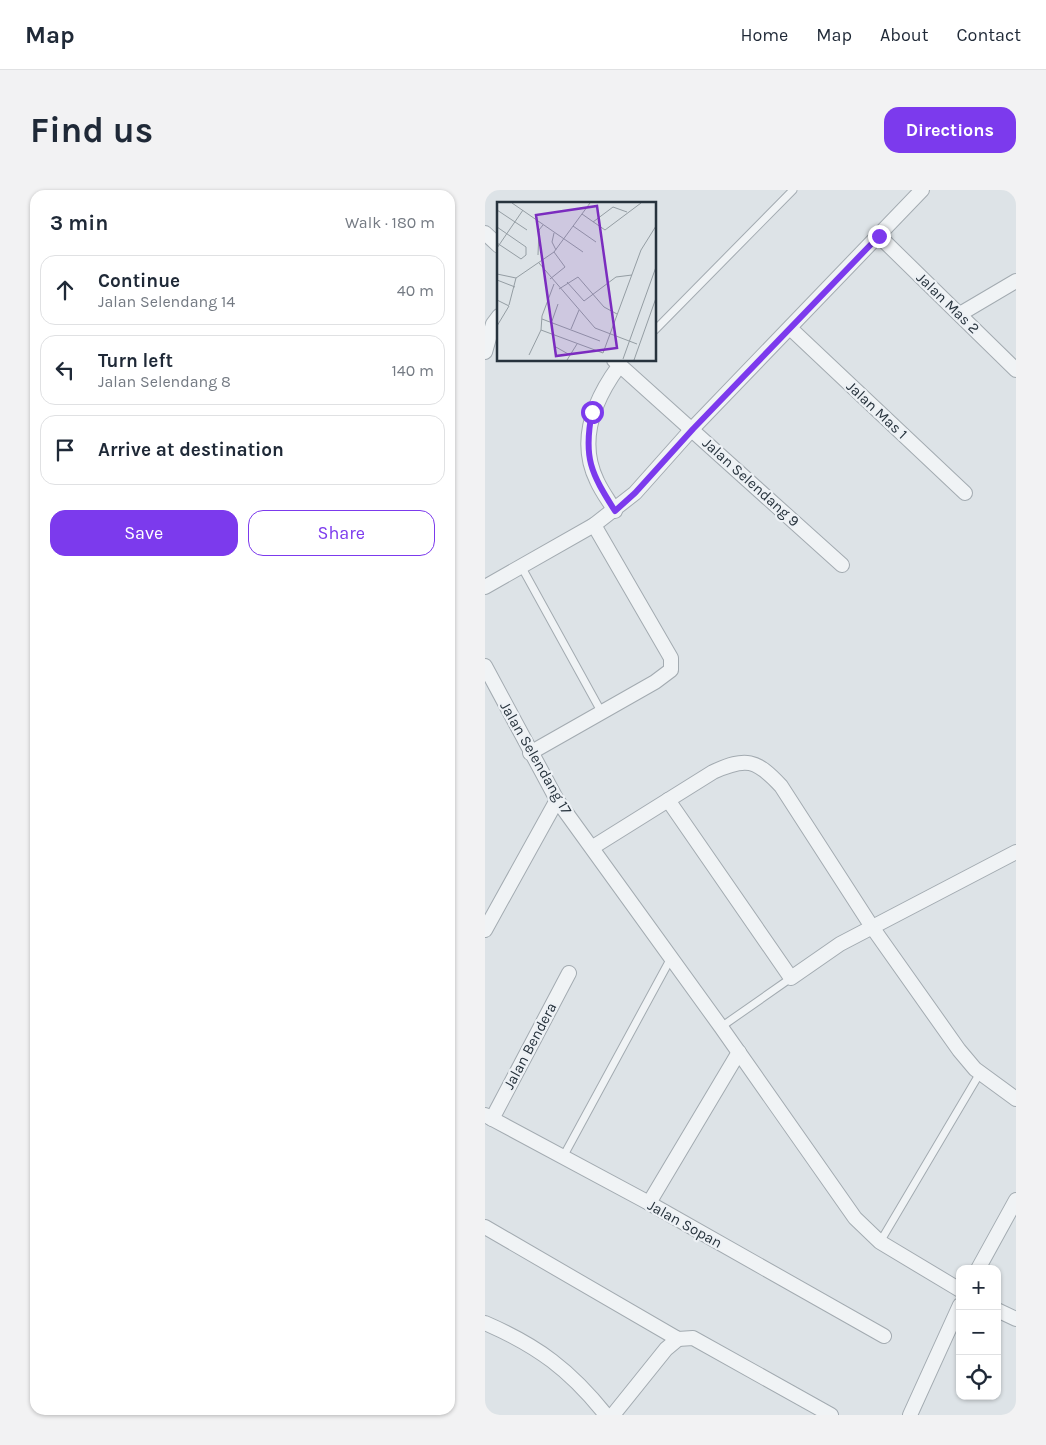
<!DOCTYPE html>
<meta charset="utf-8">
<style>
:root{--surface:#fff;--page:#f2f2f3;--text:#1f2937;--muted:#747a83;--line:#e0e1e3;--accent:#7c3aed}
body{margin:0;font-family:Karla,sans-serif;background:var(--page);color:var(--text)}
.controls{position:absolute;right:15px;bottom:15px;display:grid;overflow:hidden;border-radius:10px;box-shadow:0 1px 4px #0004}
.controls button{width:45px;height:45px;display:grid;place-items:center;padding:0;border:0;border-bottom:1px solid var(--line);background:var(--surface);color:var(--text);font:25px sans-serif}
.stop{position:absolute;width:15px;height:15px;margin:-11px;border:4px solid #7c3aed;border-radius:50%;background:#fff}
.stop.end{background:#7c3aed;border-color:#fff;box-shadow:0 1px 5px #0008}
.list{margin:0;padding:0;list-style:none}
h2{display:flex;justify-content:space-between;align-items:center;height:65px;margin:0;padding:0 20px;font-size:21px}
h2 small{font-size:16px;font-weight:400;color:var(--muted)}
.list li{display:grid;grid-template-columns:32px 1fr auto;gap:15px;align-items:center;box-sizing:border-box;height:70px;margin:0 10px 10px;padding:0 10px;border:1px solid var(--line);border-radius:15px}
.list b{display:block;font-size:19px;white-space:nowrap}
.list p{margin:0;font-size:16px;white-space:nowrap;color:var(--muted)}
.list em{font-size:16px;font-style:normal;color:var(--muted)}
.actions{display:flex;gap:10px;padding:15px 20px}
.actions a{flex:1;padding:11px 0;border:1px solid var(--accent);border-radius:15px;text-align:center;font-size:18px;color:var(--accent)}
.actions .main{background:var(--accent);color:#fff}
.icon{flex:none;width:28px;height:28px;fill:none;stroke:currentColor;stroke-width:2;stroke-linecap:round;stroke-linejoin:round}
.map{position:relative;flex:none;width:531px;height:1225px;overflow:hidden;border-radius:15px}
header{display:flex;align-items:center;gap:30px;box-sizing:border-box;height:70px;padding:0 25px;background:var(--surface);border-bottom:1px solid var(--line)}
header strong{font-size:24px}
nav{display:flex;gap:28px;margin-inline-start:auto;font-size:18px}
.intro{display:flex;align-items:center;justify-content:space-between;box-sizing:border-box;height:120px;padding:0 30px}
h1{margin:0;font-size:35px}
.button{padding:12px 22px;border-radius:15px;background:var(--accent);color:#fff;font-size:18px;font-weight:700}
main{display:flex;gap:30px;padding:0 30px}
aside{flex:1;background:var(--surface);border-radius:15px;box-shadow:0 1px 4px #0004}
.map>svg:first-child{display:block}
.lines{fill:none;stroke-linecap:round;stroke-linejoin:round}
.lane-casing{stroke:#a3abb1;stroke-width:9}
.street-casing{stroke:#a3abb1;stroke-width:16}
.lane{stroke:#f0f3f5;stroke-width:7}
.street{stroke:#f0f3f5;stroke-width:14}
.route{stroke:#7c3aed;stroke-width:6}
.labels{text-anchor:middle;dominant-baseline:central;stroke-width:4.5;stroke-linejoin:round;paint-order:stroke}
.street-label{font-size:15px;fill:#27333d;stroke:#edf1f5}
.inset-road{fill:none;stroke:#949da3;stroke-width:1}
.view{fill:#7b2cbf;fill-opacity:0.15;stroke:#7b2cbf;stroke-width:2.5}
.inset-edge{fill:none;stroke:#27333d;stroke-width:2.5}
</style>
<header>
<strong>Map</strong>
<nav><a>Home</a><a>Map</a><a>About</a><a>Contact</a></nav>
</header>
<div class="intro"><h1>Find us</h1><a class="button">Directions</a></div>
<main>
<aside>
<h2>3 min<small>Walk · 180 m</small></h2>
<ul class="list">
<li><svg class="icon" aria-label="ahead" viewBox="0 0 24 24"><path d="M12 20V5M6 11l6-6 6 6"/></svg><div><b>Continue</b><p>Jalan Selendang 14</p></div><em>40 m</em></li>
<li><svg class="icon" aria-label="left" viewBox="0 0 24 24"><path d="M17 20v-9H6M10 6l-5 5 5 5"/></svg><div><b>Turn left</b><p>Jalan Selendang 8</p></div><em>140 m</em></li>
<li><svg class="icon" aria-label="arrive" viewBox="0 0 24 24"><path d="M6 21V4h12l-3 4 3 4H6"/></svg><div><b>Arrive at destination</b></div></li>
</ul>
<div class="actions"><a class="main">Save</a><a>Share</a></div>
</aside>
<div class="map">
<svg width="531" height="1225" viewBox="0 0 531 1225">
<rect width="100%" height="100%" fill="#dde3e7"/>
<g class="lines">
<defs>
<g id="lane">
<polyline points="170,140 308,0"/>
<polyline points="36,376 117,523"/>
<polyline points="236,837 306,788"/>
<polyline points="78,967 186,768"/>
<polyline points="395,1052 495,883"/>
</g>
<g id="street">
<polyline points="0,43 14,56"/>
<polyline points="394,46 531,180"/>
<polyline points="475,124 531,91"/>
<polyline points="305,138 480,303"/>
<polyline points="0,162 8,134 14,126"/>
<polyline points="129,170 357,375"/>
<path d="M130 321C124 311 117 302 112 291 92 250 109 210 134 176"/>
<polyline points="0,397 109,335 150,303 207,239 437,0"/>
<polyline points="0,476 72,610 236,837 370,1028 395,1052 475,1100"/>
<polyline points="45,563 170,492 186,480 186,468 109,335"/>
<polyline points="183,610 306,788 355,754 531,662"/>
<path d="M108 657 228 582C261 567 271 569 296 596L387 737 474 860 490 879 531 909"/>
<polyline points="0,740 72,610"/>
<polyline points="0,925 164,1013 399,1146"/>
<polyline points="7,929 84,783"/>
<polyline points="164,1013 254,862"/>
<polyline points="0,1037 193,1149 208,1148 346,1225"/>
<polyline points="493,1079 531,1010"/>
<polyline points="512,1120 531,1129"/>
<path d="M0 1133C53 1156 85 1180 121 1225"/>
<polyline points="128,1225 181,1159 193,1149"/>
<polyline points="425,1225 475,1115"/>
</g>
</defs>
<use href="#lane" class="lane-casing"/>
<use href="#street" class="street-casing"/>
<use href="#lane" class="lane"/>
<use href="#street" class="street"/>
</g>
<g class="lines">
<path class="route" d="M107 222C98 268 106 283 130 321L150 303 208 239 394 46"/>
</g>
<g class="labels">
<g class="street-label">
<text transform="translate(463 113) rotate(44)">Jalan Mas 2</text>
<text transform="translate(392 220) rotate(43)">Jalan Mas 1</text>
<text transform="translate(266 292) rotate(42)">Jalan Selendang 9</text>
<text transform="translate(51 568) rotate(60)">Jalan Selendang 17</text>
<text transform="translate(45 856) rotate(-62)">Jalan Bendera</text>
<text transform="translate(200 1034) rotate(29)">Jalan Sopan</text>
</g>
</g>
<g transform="translate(12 12)">
<rect width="159" height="159" fill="#dde3e7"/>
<path class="inset-road" d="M15 1 86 50M0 8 30 28M85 12 108 28 144 1M96 20 116 5 130 10M76 24 99 40M0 25 29 45V53L24 57 0 41M57 31 55 40 59 48M0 46 26 8M41 53 42 28 46 23M42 61 98 126 140 142M0 72 19 76 57 50 93 1M53 77 68 65 57 50M0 78 18 85M70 80 87 99 119 75 135 73M62 87 81 75 107 105 120 112M0 98 12 104 0 124M12 103 19 76M45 117 103 139M55 119 61 102M74 127 82 108M44 128 106 151 144 48 159 24M57 144 73 153M32 153 44 128 45 114 57 82M126 157 159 65M70 158 80 142M137 158 159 96"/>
<path class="view" d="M100 4 120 146 59 154 39 13Z"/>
<rect width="159" height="159" class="inset-edge"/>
</g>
</svg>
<div class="controls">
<button>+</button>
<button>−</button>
<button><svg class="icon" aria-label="locate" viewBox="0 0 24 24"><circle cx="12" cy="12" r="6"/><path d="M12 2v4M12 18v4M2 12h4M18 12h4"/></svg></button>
</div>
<div class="stop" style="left:107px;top:222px"></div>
<div class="stop end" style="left:394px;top:46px"></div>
</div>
</main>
